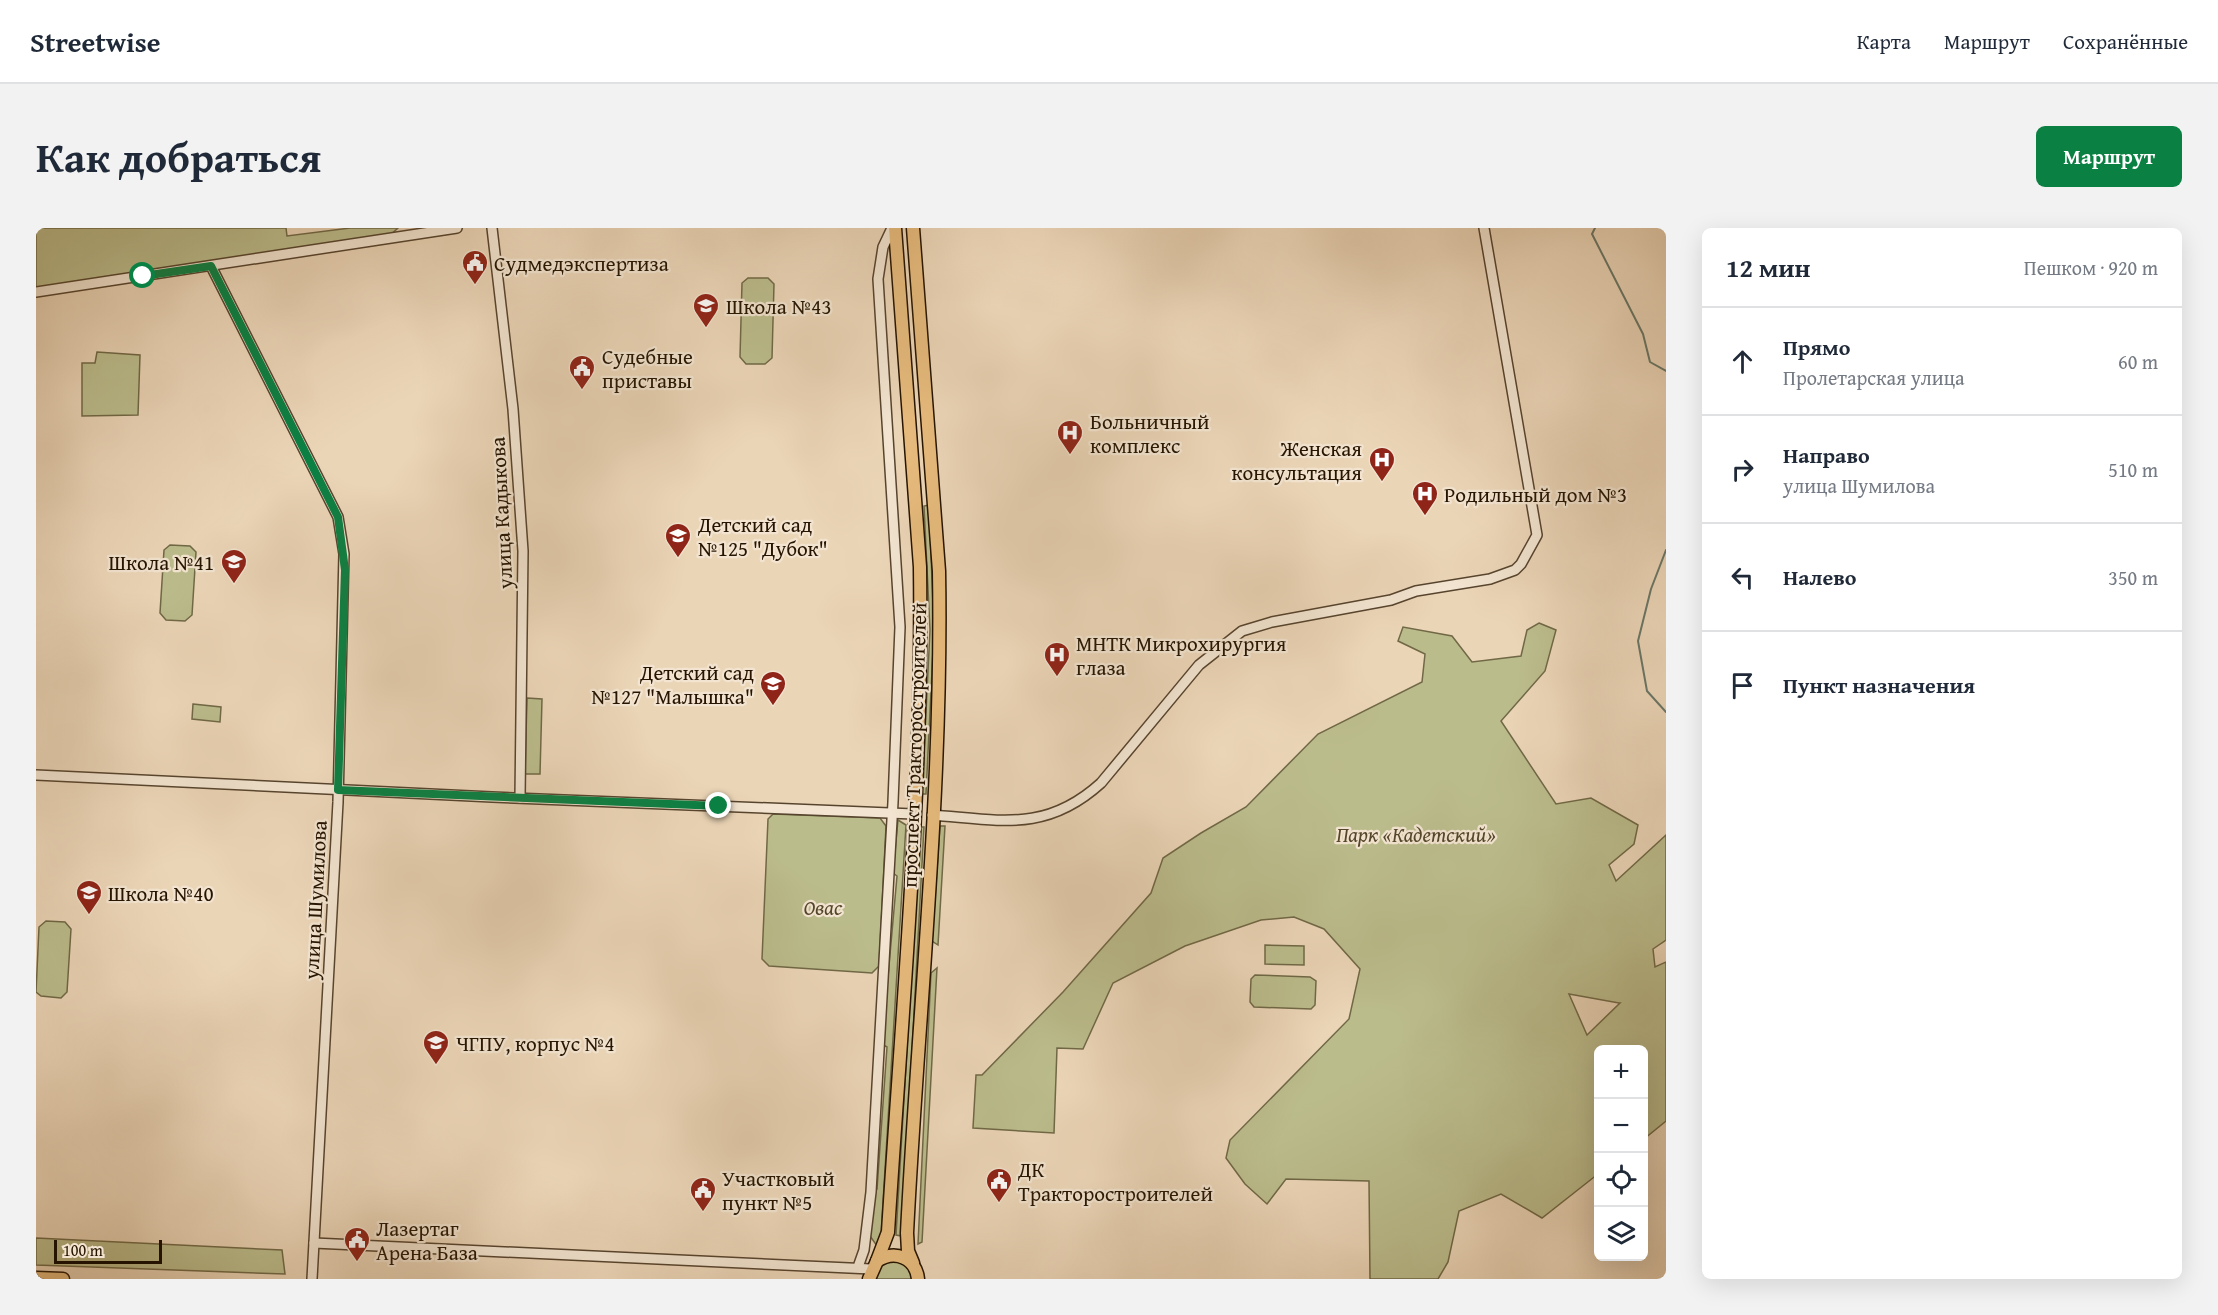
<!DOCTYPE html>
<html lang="ru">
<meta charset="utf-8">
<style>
:root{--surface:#fff;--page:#f2f2f3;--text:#1f2937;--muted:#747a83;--line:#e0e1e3;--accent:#0b8043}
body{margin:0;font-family:"Gentium Book Plus",serif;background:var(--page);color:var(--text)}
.controls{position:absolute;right:18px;bottom:18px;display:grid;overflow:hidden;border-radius:9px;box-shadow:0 6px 24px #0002}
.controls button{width:54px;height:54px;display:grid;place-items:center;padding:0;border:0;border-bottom:2px solid var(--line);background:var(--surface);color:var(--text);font:30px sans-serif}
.scale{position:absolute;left:18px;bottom:15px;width:108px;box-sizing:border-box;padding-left:6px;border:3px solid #261400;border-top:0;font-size:16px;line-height:21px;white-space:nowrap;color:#261400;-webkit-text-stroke:4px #f2e4d0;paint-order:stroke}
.stop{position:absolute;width:18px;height:18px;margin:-14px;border:4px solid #0b8043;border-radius:50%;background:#fff}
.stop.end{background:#0b8043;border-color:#fff;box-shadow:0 2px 6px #0008}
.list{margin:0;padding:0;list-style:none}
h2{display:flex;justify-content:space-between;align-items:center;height:78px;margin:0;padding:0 24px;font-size:26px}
h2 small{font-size:20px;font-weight:400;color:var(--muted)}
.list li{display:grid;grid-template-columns:39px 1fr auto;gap:18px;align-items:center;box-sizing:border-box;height:108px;padding:0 24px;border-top:2px solid var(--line)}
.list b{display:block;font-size:22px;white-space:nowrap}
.list p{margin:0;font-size:20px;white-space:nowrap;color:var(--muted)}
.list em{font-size:20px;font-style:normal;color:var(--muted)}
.icon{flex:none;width:33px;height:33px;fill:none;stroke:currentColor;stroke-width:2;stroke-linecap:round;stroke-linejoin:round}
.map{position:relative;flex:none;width:1630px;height:1051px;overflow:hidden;border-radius:9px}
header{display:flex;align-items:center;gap:36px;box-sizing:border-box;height:84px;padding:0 30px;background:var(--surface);border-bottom:2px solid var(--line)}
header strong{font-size:28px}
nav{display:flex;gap:33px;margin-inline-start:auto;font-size:21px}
.intro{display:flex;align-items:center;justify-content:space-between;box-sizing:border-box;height:144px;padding:0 36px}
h1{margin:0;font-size:42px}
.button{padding:15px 27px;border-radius:9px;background:var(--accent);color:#fff;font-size:21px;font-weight:700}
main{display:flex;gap:36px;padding:0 36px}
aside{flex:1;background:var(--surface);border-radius:9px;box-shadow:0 6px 24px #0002}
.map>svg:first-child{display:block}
.green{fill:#bbbc8c;stroke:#706846;stroke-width:1.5;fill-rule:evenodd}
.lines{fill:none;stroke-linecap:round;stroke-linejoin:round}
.stream{stroke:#6a7768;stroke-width:2}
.minor-casing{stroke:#57442e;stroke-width:12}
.major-casing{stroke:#261400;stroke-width:15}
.minor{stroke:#f2e4d0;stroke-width:9}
.major{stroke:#e6ba7c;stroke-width:12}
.route{stroke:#0b8043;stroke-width:8}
.labels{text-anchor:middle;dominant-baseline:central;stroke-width:4.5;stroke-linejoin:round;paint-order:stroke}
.poi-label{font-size:21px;fill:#261400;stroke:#f2e4d0;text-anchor:start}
.street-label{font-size:21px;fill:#261400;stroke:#f2e4d0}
.park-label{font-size:21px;font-style:italic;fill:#53462a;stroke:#f2e4d0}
</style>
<header>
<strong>Streetwise</strong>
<nav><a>Карта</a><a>Маршрут</a><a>Сохранённые</a></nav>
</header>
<div class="intro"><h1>Как добраться</h1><a class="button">Маршрут</a></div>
<main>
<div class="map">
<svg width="1630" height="1051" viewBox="0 0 1630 1051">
<rect width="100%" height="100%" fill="#ebd5b7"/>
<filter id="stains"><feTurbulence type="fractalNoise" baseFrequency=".00333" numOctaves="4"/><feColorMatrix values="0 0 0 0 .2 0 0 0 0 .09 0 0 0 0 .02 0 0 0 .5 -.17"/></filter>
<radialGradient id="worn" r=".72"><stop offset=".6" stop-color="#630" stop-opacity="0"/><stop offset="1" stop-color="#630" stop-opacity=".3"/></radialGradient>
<g class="green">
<polygon points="0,0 250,0 251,8 314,0 362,0 350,11 0,64"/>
<polygon points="712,50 732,50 738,56 736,130 729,136 710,136 704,129 706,55"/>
<polygon points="61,124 104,127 102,187 46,188 46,135 59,135"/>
<polygon points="893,277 898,402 890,566 886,566 894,402 888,278"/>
<polygon points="134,317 154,318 160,324 156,387 149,393 130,392 124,385 128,322"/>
<path d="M1503 395 1520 402 1509 443 1465 493 1520 576 1555 570 1602 597 1598 616 1573 637 1580 653 1630 607V712L1617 721 1619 739 1630 734V893L1608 911V822H1562V946L1506 990 1465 966 1423 983 1412 1034 1402 1051H1334L1333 953 1250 951 1231 976 1209 956 1190 930 1194 912 1313 791 1324 741 1288 701 1258 689 1225 692 1149 718 1077 755 1047 821 1021 820 1018 905 937 900 940 847H946L1027 764 1115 665 1127 630 1165 605 1210 579 1282 506 1386 454 1389 426 1362 413 1367 399 1416 408 1436 434 1485 428 1491 402ZM1533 766 1583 775H1584L1551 807Z"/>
<polygon points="491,470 506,471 504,546 489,546"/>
<polygon points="157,476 185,479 184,494 156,491"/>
<polygon points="737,586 844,590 850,598 843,738 836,745 733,738 726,731 732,591"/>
<polygon points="862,592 870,597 845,1007 841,1018 834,1008 838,963 841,961 851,819 846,816 861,648 857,645"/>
<polygon points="904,598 909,598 902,717 896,713"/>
<polygon points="884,599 888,599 866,1008 860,1007"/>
<polygon points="10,693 29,694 35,701 31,764 25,770 5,768 0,764 3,699"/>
<polygon points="1229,717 1268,718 1268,737 1229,736"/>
<polygon points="901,740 886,1014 882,1016 895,745"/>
<polygon points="1219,747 1274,749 1280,753 1279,777 1275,781 1218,779 1214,774 1215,751"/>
<polygon points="0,1010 246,1022 249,1046 0,1037"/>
<polygon points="857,1031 873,1037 879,1051 838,1051 844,1037"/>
</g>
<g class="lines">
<g class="stream">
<polyline points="1559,0 1556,6 1607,106 1614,134 1630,143"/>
<polyline points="1630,322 1615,361 1602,413 1611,463 1630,484"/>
</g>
<defs>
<g id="minor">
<polyline points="456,0 477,181 487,323 484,570"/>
<polyline points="175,38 302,289 308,326 302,574 276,1051"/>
<polyline points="0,64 421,0"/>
<polyline points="0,547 456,569 878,586"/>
<path d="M896 587C964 592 1010 605 1065 555L1163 437 1206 403 1236 394 1355 372 1380 363 1454 351 1479 342 1485 336 1501 307 1448 0"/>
<polyline points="278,1015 835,1041"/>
<polyline points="822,1039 828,1022 835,964 857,574 864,399 842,51 847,19 856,0"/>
</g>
<g id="major">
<path d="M841 1033 852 1004C866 783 887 561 884 339L859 0"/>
<path d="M877 1035 872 1023 871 1005C882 785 907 563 903 343L877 0"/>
<polyline points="0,1050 27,1051"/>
<path d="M833 1051 841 1033C859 1021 880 1030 882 1051"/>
</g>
</defs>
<use href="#minor" class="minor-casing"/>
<use href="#major" class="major-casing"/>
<use href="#minor" class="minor"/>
<use href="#major" class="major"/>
</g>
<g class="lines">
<polyline class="route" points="107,48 175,38 302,289 309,342 302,562 683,578"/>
</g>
<defs>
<symbol id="civic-pin" viewBox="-11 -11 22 30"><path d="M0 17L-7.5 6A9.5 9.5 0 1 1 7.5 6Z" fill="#8f2418" stroke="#f2e4d0"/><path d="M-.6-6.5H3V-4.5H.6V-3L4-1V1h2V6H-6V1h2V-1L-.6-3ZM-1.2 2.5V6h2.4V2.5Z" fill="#fff"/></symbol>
<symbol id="school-pin" viewBox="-11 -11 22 30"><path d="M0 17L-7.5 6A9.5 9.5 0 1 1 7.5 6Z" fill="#8f2418" stroke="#f2e4d0"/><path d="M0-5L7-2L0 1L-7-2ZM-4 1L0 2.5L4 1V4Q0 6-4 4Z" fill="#fff"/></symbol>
<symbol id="hospital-pin" viewBox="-11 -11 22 30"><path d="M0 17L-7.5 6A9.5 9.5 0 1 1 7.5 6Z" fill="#8f2418" stroke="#f2e4d0"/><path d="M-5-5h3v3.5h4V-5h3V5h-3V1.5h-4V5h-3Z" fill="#fff"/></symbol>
<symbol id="university-pin" viewBox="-11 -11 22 30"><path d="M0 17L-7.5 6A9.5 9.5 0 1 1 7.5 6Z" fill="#8f2418" stroke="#f2e4d0"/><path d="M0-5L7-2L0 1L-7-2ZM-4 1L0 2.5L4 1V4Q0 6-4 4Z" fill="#fff"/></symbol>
</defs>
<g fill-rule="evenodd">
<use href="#civic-pin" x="424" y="20" width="30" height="40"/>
<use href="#school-pin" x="655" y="63" width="30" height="40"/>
<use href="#civic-pin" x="531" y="125" width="30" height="40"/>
<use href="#hospital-pin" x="1019" y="190" width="30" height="40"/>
<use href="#hospital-pin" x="1331" y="217" width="30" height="40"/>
<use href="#hospital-pin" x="1374" y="251" width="30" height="40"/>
<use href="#school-pin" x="627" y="293" width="30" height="40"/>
<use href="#school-pin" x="183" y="319" width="30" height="40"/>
<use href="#hospital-pin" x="1006" y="412" width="30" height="40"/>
<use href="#school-pin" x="722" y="441" width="30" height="40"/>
<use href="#school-pin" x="38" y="650" width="30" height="40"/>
<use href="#university-pin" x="385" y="800" width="30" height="40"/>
<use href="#civic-pin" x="948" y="938" width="30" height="40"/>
<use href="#civic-pin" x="652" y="947" width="30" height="40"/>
<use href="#civic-pin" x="306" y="997" width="30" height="40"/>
</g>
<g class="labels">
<g class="poi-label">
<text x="458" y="35">Судмедэкспертиза</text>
<text x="690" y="78">Школа №43</text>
<text x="566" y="128">Судебные<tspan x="566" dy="24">приставы</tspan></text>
<text x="1054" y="193">Больничный<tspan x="1054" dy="24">комплекс</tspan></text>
<text x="1326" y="220" text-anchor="end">Женская<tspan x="1326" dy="24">консультация</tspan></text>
<text x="1408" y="266">Родильный дом №3</text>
<text x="662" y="296">Детский сад<tspan x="662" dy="24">№125 "Дубок"</tspan></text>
<text x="178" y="334" text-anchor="end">Школа №41</text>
<text x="1040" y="415">МНТК Микрохирургия<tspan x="1040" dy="24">глаза</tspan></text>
<text x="718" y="444" text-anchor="end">Детский сад<tspan x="718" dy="24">№127 "Малышка"</tspan></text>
<text x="72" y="665">Школа №40</text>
<text x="420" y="815">ЧГПУ, корпус №4</text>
<text x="982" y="941">ДК<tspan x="982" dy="24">Тракторостроителей</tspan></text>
<text x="686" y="950">Участковый<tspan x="686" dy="24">пункт №5</tspan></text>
<text x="340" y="1000">Лазертаг<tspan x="340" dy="24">Арена База</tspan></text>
</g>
<g class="street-label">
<text transform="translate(465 285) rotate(-93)">улица Кадыкова</text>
<text transform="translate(878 517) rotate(-88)">проспект Тракторостроителей</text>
<text transform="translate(279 672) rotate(-87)">улица Шумилова</text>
</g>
<g class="park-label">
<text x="1380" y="606">Парк «Кадетский»</text>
<text x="787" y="679">Овас</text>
</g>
</g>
<rect width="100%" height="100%" filter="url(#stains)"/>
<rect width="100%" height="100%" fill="url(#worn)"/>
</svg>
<div class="controls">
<button>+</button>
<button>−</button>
<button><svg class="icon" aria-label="locate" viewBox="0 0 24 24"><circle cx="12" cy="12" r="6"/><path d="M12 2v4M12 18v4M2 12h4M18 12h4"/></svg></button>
<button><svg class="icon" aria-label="layers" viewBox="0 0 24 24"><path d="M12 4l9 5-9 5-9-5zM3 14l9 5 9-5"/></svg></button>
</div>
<div class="scale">100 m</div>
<div class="stop" style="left:107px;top:48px"></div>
<div class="stop end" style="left:683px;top:578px"></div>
</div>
<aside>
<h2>12 мин<small>Пешком · 920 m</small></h2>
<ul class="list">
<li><svg class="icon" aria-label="ahead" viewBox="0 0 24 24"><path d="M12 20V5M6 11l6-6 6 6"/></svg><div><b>Прямо</b><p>Пролетарская улица</p></div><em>60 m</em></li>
<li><svg class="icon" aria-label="right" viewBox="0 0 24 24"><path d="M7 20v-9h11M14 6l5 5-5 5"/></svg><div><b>Направо</b><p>улица Шумилова</p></div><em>510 m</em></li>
<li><svg class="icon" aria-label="left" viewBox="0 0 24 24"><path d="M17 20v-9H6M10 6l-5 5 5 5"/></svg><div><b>Налево</b></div><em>350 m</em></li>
<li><svg class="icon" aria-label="arrive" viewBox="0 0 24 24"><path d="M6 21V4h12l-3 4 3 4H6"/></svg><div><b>Пункт назначения</b></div></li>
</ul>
</aside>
</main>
